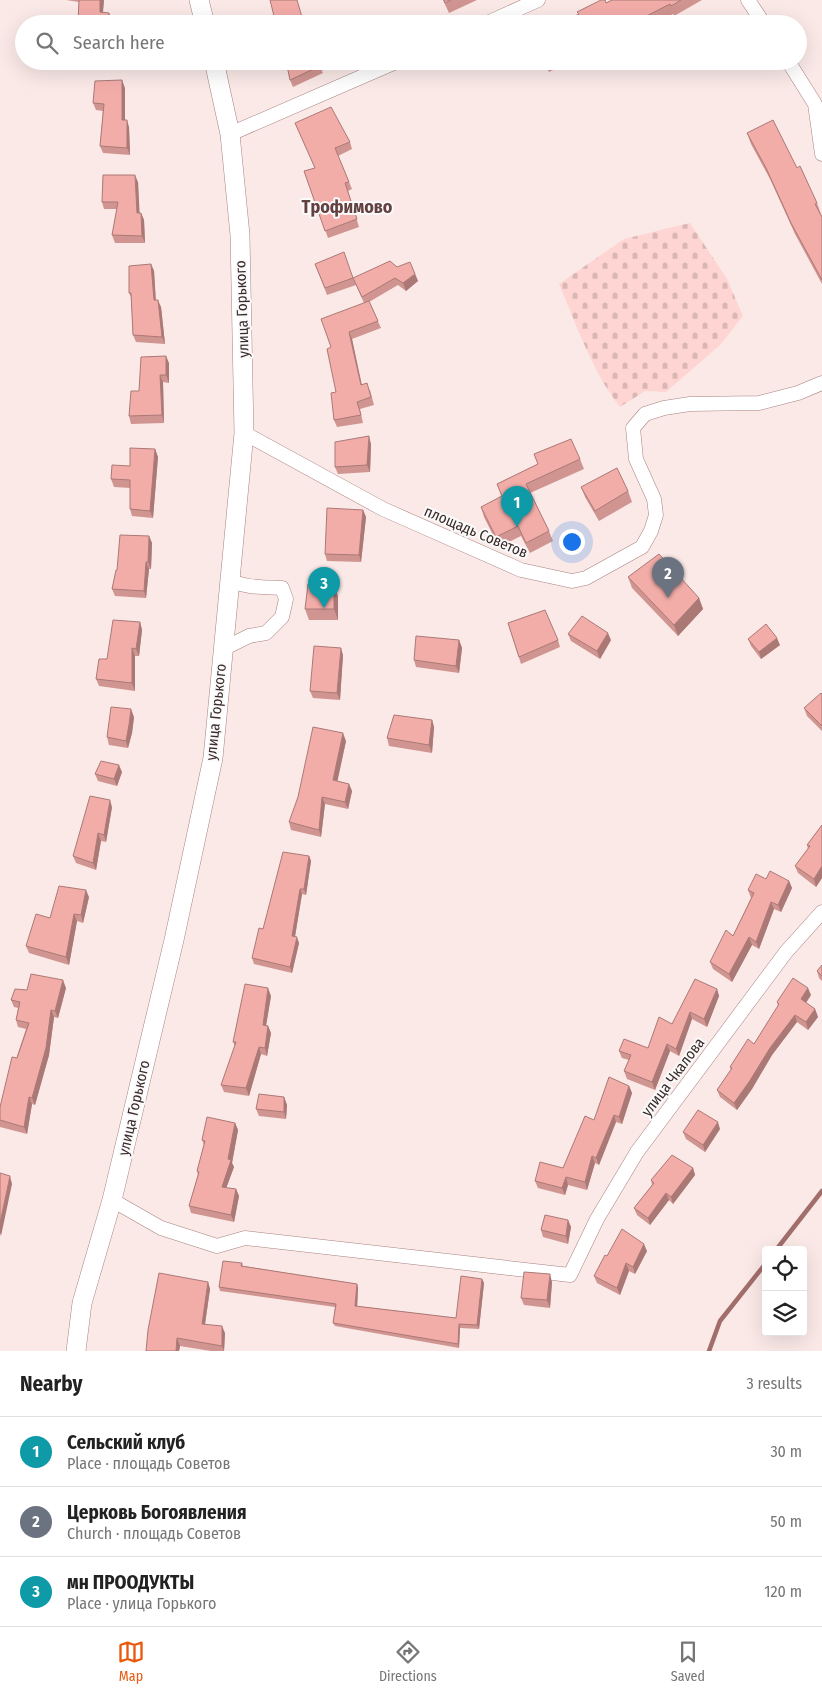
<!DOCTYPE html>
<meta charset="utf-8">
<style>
:root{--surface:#fff;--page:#f6f6f6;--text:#222;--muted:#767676;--line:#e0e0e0;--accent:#ea580c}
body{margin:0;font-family:"Fira Sans Condensed",sans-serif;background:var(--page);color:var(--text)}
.controls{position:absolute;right:15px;bottom:15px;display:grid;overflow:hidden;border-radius:5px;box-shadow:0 5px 20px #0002}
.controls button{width:45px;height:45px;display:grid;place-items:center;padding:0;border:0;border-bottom:1px solid var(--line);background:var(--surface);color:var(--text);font:25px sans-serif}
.you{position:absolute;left:571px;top:541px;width:18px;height:18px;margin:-12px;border:4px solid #fff;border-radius:50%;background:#1a73e8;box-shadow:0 0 0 8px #1a73e833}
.badge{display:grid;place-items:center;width:32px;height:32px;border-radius:50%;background:var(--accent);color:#fff;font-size:16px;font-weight:700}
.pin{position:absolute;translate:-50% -41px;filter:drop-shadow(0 1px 2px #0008)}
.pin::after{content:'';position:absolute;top:26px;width:18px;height:15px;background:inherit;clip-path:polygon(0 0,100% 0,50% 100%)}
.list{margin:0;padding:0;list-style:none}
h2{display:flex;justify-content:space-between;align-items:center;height:65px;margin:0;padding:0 20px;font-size:21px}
h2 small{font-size:16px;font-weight:400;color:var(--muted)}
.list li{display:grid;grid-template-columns:32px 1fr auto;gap:15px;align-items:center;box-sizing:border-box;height:70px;padding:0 20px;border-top:1px solid var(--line)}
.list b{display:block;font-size:19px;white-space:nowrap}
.list p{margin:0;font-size:16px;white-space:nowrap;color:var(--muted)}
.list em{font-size:16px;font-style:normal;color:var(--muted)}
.icon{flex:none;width:28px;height:28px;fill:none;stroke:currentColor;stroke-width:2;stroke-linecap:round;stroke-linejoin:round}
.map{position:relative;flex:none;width:822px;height:1351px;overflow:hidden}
.search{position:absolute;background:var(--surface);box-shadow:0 5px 20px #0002;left:15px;right:15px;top:15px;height:55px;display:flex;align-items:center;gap:12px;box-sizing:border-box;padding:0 18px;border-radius:28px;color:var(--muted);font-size:19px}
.sheet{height:275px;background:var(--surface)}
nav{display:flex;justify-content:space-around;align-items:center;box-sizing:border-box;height:70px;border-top:1px solid var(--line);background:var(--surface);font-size:14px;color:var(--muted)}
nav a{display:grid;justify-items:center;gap:2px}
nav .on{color:var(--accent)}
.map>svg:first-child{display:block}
.cemetery{fill:url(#cemetery-stones)}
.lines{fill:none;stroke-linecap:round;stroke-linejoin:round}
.stream{stroke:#a26e6c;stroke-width:4.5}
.minor-casing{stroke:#a88280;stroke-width:15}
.secondary-casing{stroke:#a88280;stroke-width:20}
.minor{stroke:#fff;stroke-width:14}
.secondary{stroke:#fff;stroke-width:19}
.wall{fill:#d19591}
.shaded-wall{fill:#aa7976}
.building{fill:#f3ada9;stroke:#aa7976}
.labels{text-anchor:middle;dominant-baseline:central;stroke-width:4;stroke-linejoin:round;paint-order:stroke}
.street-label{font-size:15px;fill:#3a2a29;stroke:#fafafa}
.quarter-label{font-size:18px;font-weight:bold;fill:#634140;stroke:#fafafa}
</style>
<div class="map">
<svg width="822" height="1351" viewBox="0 0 822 1351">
<defs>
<pattern id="cemetery-stones" width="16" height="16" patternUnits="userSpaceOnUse" patternTransform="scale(1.25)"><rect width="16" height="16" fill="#fed5d2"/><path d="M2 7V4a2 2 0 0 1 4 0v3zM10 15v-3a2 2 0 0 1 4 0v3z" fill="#dab7b4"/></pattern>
</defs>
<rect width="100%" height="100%" fill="#fae9e7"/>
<path class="cemetery" d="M690 223 727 279 743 316 720 345 666 392 645 391 620 407C592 371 577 326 559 284L624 239Z"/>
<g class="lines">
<g class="stream">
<polyline points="776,1250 822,1191"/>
<polyline points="709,1351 720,1321 766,1263"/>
</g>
<defs>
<g id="minor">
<polyline points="748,0 764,24"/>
<polyline points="485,24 538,0"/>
<polyline points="788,61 815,104 822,154"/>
<polyline points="230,134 398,61"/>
<polyline points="244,433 383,509 521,570 572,581 586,578 642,547 651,531 656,515 654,499 636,459 633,428 645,414 664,408 690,404 759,403 798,393 822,383"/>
<path d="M223 649 249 636 266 633 282 617 286 599 282 588C264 587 246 588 229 580"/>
<polyline points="112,1200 161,1228 217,1246 245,1238 570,1275 597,1219 637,1152 786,952 822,912"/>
</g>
<g id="secondary">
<polyline points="199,0 205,24"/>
<polyline points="76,1351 82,1303 112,1200 174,940 213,758 244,433 240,235 230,134 214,61"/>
</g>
</defs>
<use href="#minor" class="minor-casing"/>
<use href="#secondary" class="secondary-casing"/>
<use href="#minor" class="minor"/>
<use href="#secondary" class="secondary"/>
</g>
<g class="wall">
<polygon points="66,0 104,0 103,13 112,21 112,24 78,24 79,2"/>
<polygon points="443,0 477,0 449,13"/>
<polygon points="612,0 702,0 674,16 673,14 654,24 558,24"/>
<polygon points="318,61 323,73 293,87 290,80"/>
<polygon points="543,61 571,61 549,72"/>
<polygon points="125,88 125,120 129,127 130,155 103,153 100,146 103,111 96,110 93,103"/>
<polygon points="295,123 350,142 352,149 338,156 352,189 348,191 359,227 328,238 304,171 315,168"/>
<polygon points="747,133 797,168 817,203 822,217 822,284 795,234 770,179 751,144"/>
<polygon points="138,182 139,213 141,213 144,220 145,243 115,243 112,235 117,209 104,209 102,202"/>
<polygon points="151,264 154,271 156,300 161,307 165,344 136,342 133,335 131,297 129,293"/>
<polygon points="315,264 353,278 397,267 415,274 418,281 406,291 398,285 369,302 381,328 352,339 362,385 370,390 374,405 360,409 363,423 337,427 334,420 336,392 331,347 364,303 356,285 327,295"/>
<polygon points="169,363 169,383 163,382 164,423 131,424 129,416 139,391"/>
<polygon points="371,444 370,472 338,474 335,467"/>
<polygon points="155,449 158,457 153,518 132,516 130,509 130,488 114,487 111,479"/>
<polygon points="534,454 580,459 584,469 530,493 549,531 553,541 530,553 521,536 499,547 484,517 481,507 502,497 497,484 538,464"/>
<polygon points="581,487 628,491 632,502 599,521 585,497"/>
<polygon points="363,510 366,517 361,562 327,561 325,554"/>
<polygon points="149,536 152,543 151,569 149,569 146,598 115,596 112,589 117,570"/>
<polygon points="628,577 699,598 703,609 678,636 632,588"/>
<polygon points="338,596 338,620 309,620 305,609"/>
<polygon points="140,622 142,630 139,656 135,656 135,691 99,686 96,679 107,659"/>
<polygon points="508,623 558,640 560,647 521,664"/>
<polygon points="568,634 611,640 600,659 571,641"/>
<polygon points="748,639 780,645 761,659 751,646"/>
<polygon points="459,640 462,648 459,673 416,667 414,660"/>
<polygon points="343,655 340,700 313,698 310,691"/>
<polygon points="822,694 822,731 807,716 804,708"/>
<polygon points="134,717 132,733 128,748 109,745 107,737"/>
<polygon points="432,720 434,727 432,753 389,746 387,738"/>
<polygon points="346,741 337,781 349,784 352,791 348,809 325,804 321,837 291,830 289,822"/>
<polygon points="122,772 117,786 98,781 95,774"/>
<polygon points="112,807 106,842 101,841 96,870 76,863 73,856"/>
<polygon points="822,825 822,878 816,887 798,873 795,866 808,849 807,845"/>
<polygon points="309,856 311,861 306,895 302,894 295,937 299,943 292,973 254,964 252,958 263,929"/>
<polygon points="766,879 789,881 792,888 781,912 774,909 759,949 752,945 732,982 713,969 710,962 733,936 751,898 748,890"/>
<polygon points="89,897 83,923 77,921 69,965 29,953 26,946"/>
<polygon points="822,965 822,981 819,978 817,971"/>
<polygon points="66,988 58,1018 54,1017 49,1055 35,1105 32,1104 27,1134 0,1127 0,1107 26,1029 18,1027 16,1020 18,1008 14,1007 11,1000 27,990"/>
<polygon points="717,989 719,996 707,1027 692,1019 679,1056 670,1051 655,1090 627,1079 624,1071 629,1060 622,1058 619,1051 648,1048 672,1024"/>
<polygon points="811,995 806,1003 815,1009 818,1017 808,1030 797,1022 772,1055 752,1089 737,1110 720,1097 717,1090 731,1070 730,1067 754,1044 778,1006 777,1002"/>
<polygon points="271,996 266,1025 268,1026 271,1033 267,1056 261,1054 249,1096 224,1092 221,1085 235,1046 233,1042"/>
<polygon points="629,1086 632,1093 622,1124 616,1122 599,1165 595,1163 587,1190 568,1185 565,1195 538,1188 535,1181 563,1168 594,1120"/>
<polygon points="284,1097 287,1105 286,1119 259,1116 256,1109"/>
<polygon points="235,1123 238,1130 232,1163 234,1167 226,1188 236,1189 239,1196 234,1222 191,1213 189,1206 198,1175 197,1171 204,1145 202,1140"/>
<polygon points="720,1129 705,1152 686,1139 683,1132"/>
<polygon points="693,1168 695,1175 673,1204 669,1200 650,1225 637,1215 634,1208 652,1185 651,1180"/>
<polygon points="568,1220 571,1227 568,1244 543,1237 541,1230"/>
<polygon points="647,1251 635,1274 629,1271 620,1295 597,1283 594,1276 607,1256"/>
<polygon points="242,1263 243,1266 357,1284 358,1288 357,1306 456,1318 482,1279 484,1283 479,1329 460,1328 459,1348 335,1326 333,1323 335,1307 220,1291 219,1287"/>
<polygon points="208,1282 210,1289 205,1324 225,1333 224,1351 211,1351 180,1346 179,1351 146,1351"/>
<polygon points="552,1282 550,1308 524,1305 521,1298"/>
</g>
<g class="shaded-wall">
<polygon points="100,0 104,0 102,20 100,12"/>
<polygon points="109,13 112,21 112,24 109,24"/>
<polygon points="122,80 125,88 125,127 122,120"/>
<polygon points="127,120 129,127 130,155 127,148"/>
<polygon points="135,175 138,182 140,220 137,213"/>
<polygon points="141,213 144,220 145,243 142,236"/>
<polygon points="151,264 154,271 156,307 154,300"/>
<polygon points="415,274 418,281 406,291 403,283"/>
<polygon points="158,300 161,307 165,344 162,337"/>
<polygon points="349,332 352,339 363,392 361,385"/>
<polygon points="166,356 169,363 169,383 166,375"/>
<polygon points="160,375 163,382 164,423 162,415"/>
<polygon points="369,436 371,444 370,472 367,465"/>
<polygon points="155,449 158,457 153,518 150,511"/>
<polygon points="363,510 366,517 361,562 359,555"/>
<polygon points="149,536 152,543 151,569 148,562"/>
<polygon points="146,562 149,569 146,598 144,591"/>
<polygon points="334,585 338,596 338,620 334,609"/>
<polygon points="699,598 703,609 678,636 674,625"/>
<polygon points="140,622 142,630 139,656 136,649"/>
<polygon points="608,633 611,640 600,659 597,651"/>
<polygon points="777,638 780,645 761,659 759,652"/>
<polygon points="459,640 462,648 459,673 456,666"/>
<polygon points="132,648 135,656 135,691 132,683"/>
<polygon points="341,648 343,655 340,700 337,693"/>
<polygon points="131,709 134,717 132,733 128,748 126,741"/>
<polygon points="432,720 434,727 432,753 429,745"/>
<polygon points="343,733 346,741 336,788 333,780"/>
<polygon points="119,765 122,772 117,786 114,779"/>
<polygon points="349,784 352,791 348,809 345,802"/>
<polygon points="322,797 325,804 321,837 319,830"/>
<polygon points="110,800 112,807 106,842 104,835"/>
<polygon points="98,833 101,841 96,870 93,863"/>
<polygon points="309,856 311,861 306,895 304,889"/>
<polygon points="822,866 822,878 816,887 814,879"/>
<polygon points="789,881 792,888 781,912 778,905"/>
<polygon points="300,889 302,894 294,942 292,936"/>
<polygon points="86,890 89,897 83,923 81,915"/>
<polygon points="771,902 774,909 759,949 756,942"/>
<polygon points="74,914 77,921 69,965 66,957"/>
<polygon points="297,937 299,943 292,973 290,967"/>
<polygon points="749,937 752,945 732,982 729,974"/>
<polygon points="63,980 66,988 58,1018 55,1011"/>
<polygon points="268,988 271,996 265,1032 263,1025"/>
<polygon points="808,988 811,995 803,1007 801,999"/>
<polygon points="717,989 719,996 707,1027 704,1019"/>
<polygon points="815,1009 818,1017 808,1030 806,1022"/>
<polygon points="51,1010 54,1017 49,1055 35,1105 32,1098"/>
<polygon points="690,1012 692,1019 679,1056 676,1049"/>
<polygon points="795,1015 797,1022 772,1055 752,1089 737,1110 734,1103 770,1048"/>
<polygon points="268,1026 271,1033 267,1056 265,1048"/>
<polygon points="667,1044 670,1051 655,1090 652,1082"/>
<polygon points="259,1047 261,1054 249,1096 246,1088"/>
<polygon points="629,1086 632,1093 622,1124 619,1117"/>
<polygon points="29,1097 32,1104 27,1134 24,1127"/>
<polygon points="284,1097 287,1105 286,1119 284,1112"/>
<polygon points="614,1115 616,1122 599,1165 596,1158"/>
<polygon points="718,1122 720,1129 705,1152 703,1145"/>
<polygon points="235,1123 238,1130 232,1163 234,1167 224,1194 222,1187 228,1159"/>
<polygon points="592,1156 595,1163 587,1190 585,1182"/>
<polygon points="693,1168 695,1175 673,1204 671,1197"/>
<polygon points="10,1176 12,1184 1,1236 0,1233 0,1223"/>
<polygon points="566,1177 568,1185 565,1195 562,1188"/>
<polygon points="236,1189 239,1196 234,1222 231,1215"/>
<polygon points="666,1193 669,1200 650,1225 648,1218"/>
<polygon points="568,1220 571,1227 568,1244 566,1236"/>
<polygon points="644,1244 647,1251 635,1274 633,1267"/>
<polygon points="626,1263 629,1271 620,1295 617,1288"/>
<polygon points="550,1274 552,1282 550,1308 547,1300"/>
<polygon points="482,1279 484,1283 479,1329 477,1325"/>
<polygon points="208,1282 210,1289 204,1331 202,1324"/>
<polygon points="357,1284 358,1288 357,1310 355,1306"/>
<polygon points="459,1324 460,1328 459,1348 458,1344"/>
<polygon points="222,1326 225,1333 224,1351 222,1346"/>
<polygon points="177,1338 180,1346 179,1351 176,1351"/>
</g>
<g class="building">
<polygon points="79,0 100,0 100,12 109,13 109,24 78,24"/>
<polygon points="270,0 297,0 304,24 276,24"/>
<polygon points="444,0 451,0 445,3"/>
<polygon points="601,0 605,0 606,3 612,0 681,0 671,6 670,4 631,24 558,24 579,14 577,12"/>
<polygon points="286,61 318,61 320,66 290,80"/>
<polygon points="122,80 122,120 127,120 127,148 100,146 104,104 93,103 95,81"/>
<polygon points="331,107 350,142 335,148 349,182 345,183 357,219 325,231 304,171 315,168 295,123"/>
<polygon points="773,120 797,168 800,166 817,203 815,204 822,217 822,280 791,223 766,168 747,133"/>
<polygon points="103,175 135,175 137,213 141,213 142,236 112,235 118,202 102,202"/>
<polygon points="344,252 353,278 325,288 315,264"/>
<polygon points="390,261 397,267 410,262 415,274 403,283 395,278 362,297 353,278"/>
<polygon points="151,264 154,300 158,300 162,337 133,335 131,293 129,293 129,266"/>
<polygon points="369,301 378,321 349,332 361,385 367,383 371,397 357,402 361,415 334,420 331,393 336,392 327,349 331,347 321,319"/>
<polygon points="166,356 166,375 160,375 162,415 129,416 131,391 139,391 141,357"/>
<polygon points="369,436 367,465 335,467 335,442"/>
<polygon points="571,439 580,459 526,484 549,531 526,543 518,526 496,537 481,507 502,496 497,484 538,464 534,454"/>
<polygon points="130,448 155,449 150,511 130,509 130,480 111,479 112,465 130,466"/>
<polygon points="617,468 628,491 595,511 581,487"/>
<polygon points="327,508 363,510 359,555 325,554"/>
<polygon points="120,535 149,536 148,562 146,562 144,591 112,589 116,570 117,570"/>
<polygon points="659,554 699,598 674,625 628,577"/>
<polygon points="308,584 334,585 334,609 305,609"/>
<polygon points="545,610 558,640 519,657 508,623"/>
<polygon points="582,616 608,633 597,651 568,634"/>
<polygon points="113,620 140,622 136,649 132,648 132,683 96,679 99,659 107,659"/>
<polygon points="766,624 777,638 759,652 748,639"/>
<polygon points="416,636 459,640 456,666 414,660"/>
<polygon points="314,646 341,648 337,693 310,691"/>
<polygon points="821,693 822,694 822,726 804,708"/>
<polygon points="111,707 131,709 129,725 126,741 107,737"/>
<polygon points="394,715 432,720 429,745 387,738"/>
<polygon points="313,727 343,733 333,780 349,784 345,802 322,797 319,830 289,822 298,797"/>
<polygon points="101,761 119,765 114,779 95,774"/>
<polygon points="90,796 110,800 104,835 98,833 93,863 73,856"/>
<polygon points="822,825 822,866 814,879 795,866 810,846 807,845"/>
<polygon points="283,852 309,856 304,889 300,889 292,936 297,937 290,967 252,958 259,928 263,929"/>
<polygon points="770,871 789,881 778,905 771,902 756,942 749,937 729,974 710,962 726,930 733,936 754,893 748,890 756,874 766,879"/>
<polygon points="59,886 86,890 81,915 74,914 66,957 26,946 36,914 50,918"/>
<polygon points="822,965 822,976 817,971"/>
<polygon points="31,974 63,980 55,1011 51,1010 46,1048 32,1098 29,1097 24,1127 0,1120 0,1107 12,1057 17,1058 29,1023 16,1020 20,1002 11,1000 15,989 27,990"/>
<polygon points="793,978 808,988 801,999 815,1009 806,1022 795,1015 770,1048 749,1082 734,1103 717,1090 732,1068 730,1067 748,1039 754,1044 779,1004 777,1002"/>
<polygon points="695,979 717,989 704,1019 690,1012 676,1049 667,1044 652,1082 624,1071 631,1055 619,1051 624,1039 648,1048 659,1017 672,1024"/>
<polygon points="245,984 268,988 263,1025 268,1026 265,1048 259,1047 246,1088 221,1085 236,1042 233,1042"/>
<polygon points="609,1077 629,1086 619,1117 614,1115 596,1158 592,1156 585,1182 566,1177 562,1188 535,1181 540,1162 563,1168 585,1116 594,1120"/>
<polygon points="259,1094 284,1097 284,1112 256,1109"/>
<polygon points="698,1110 718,1122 703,1145 683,1132"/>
<polygon points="207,1117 235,1123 228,1159 231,1160 222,1187 236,1189 231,1215 189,1206 199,1172 197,1171 205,1141 202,1140"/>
<polygon points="672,1155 693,1168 671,1197 666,1193 648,1218 634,1208 654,1183 651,1180"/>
<polygon points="0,1173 10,1176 0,1223"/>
<polygon points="545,1215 568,1220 566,1236 541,1230"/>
<polygon points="622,1229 644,1244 633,1267 626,1263 617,1288 594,1276 605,1255 607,1256"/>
<polygon points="223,1261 242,1263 241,1266 357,1284 355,1306 456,1318 461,1276 482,1279 477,1325 459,1324 458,1344 333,1323 336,1304 219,1287"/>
<polygon points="524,1272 550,1274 547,1300 521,1298"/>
<polygon points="159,1273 208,1282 202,1324 222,1326 222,1346 177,1338 176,1351 146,1351 148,1330"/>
</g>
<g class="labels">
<g class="street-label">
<text transform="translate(242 309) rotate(-92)">улица Горького</text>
<text transform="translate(476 532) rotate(23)">площадь Советов</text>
<text transform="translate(216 712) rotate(-84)">улица Горького</text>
<text transform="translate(673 1077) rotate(-53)">улица Чкалова</text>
<text transform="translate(134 1108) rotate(-77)">улица Горького</text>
</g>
<g class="quarter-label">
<text x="347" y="207">Трофимово</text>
</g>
</g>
</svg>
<div class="controls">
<button><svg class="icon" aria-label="locate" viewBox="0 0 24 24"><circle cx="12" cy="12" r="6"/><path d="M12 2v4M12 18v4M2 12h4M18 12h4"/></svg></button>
<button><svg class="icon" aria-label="layers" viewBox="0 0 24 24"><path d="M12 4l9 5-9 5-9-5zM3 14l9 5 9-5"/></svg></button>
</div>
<div class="you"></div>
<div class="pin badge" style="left:517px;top:527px;background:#0f9aa8">1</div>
<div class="pin badge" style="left:668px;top:598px;background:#6b7280">2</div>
<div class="pin badge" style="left:324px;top:608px;background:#0f9aa8">3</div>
<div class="search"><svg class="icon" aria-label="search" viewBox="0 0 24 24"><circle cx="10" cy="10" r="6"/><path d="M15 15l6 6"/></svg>Search here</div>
</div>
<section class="sheet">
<h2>Nearby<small>3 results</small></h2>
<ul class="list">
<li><span class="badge" style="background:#0f9aa8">1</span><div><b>Сельский клуб</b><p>Place · площадь Советов</p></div><em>30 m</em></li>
<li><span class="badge" style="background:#6b7280">2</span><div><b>Церковь Богоявления</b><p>Church · площадь Советов</p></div><em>50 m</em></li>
<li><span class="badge" style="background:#0f9aa8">3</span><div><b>мн ПРООДУКТЫ</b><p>Place · улица Горького</p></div><em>120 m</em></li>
</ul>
</section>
<nav>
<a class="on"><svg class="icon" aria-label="map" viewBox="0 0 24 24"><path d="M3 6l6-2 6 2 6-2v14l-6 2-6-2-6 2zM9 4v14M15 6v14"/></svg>Map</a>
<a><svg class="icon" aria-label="directions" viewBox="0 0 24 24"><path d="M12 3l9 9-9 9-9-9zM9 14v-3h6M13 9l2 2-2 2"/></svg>Directions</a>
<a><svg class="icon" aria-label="saved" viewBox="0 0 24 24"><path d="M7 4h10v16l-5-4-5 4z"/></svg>Saved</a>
</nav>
